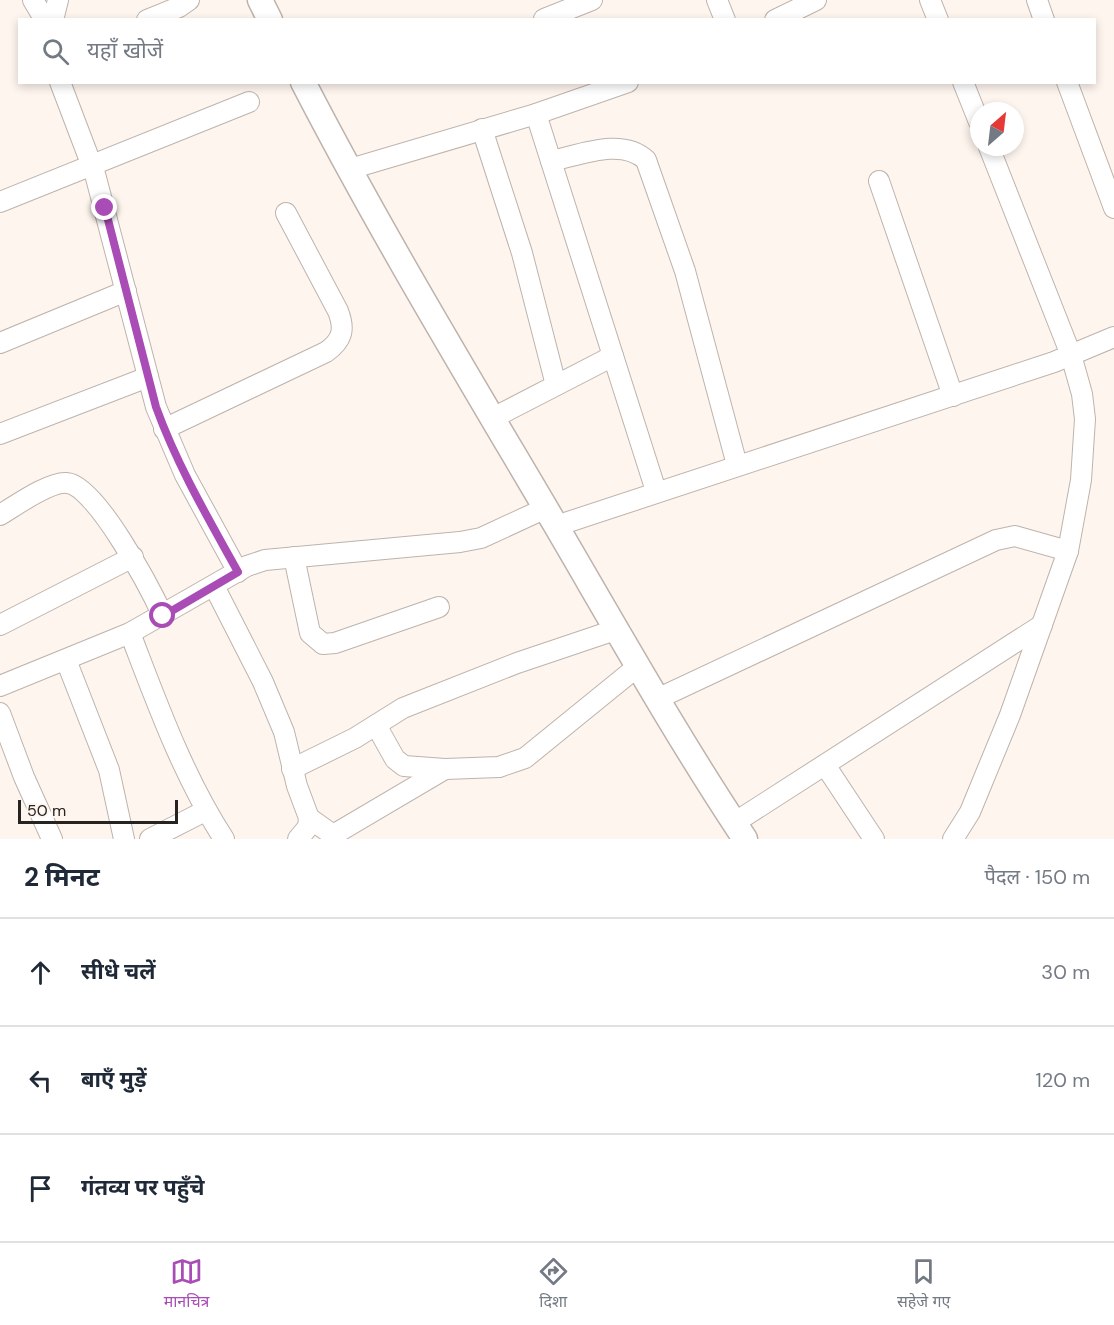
<!DOCTYPE html>
<html lang="hi">
<meta charset="utf-8">
<style>
:root{--surface:#fff;--page:#f6f6f7;--text:#1f2937;--muted:#747a83;--line:#e0e1e3;--accent:#a94cb6}
body{margin:0;font-family:"DM Sans","Noto Sans Devanagari",sans-serif;background:var(--page);color:var(--text)}
.compass{position:absolute;left:970px;top:102px;width:54px;height:54px;border-radius:50%;background:var(--surface);box-shadow:0 3px 9px #0003;rotate:28deg}
.scale{position:absolute;left:18px;bottom:15px;width:160px;box-sizing:border-box;padding-left:6px;border:3px solid #272320;border-top:0;font-size:16px;line-height:21px;white-space:nowrap;color:#272320;-webkit-text-stroke:4px #fef5ef;paint-order:stroke}
.stop{position:absolute;width:18px;height:18px;margin:-14px;border:4px solid #a94cb6;border-radius:50%;background:#fff}
.stop.end{background:#a94cb6;border-color:#fff;box-shadow:0 2px 6px #0008}
.list{margin:0;padding:0;list-style:none}
h2{display:flex;justify-content:space-between;align-items:center;height:78px;margin:0;padding:0 24px;font-size:26px}
h2 small{font-size:20px;font-weight:400;color:var(--muted)}
.list li{display:grid;grid-template-columns:39px 1fr auto;gap:18px;align-items:center;box-sizing:border-box;height:108px;padding:0 24px;border-top:2px solid var(--line)}
.list b{display:block;font-size:22px;white-space:nowrap}
.list em{font-size:20px;font-style:normal;color:var(--muted)}
.icon{flex:none;width:33px;height:33px;fill:none;stroke:currentColor;stroke-width:2;stroke-linecap:round;stroke-linejoin:round}
.map{position:relative;flex:none;width:1114px;height:839px;overflow:hidden}
.search{position:absolute;background:var(--surface);box-shadow:0 3px 9px #0003;left:18px;right:18px;top:18px;height:66px;display:flex;align-items:center;gap:15px;box-sizing:border-box;padding:0 21px;border-radius:0px;color:var(--muted);font-size:22px}
.sheet{height:402px;background:var(--surface)}
nav{display:flex;justify-content:space-around;align-items:center;box-sizing:border-box;height:84px;border-top:2px solid var(--line);background:var(--surface);font-size:16px;color:var(--muted)}
nav a{display:grid;justify-items:center;gap:3px}
nav .on{color:var(--accent)}
.map>svg:first-child{display:block}
.lines{fill:none;stroke-linecap:round;stroke-linejoin:round}
.minor-casing{stroke:#beb3ac;stroke-width:22}
.tertiary-casing{stroke:#beb3ac;stroke-width:27}
.minor{stroke:#fff;stroke-width:20}
.tertiary{stroke:#fff;stroke-width:24}
.route{stroke:#a94cb6;stroke-width:8}
</style>
<div class="map">
<svg width="1114" height="839" viewBox="0 0 1114 839">
<rect width="100%" height="100%" fill="#fef5ef"/>
<g class="lines">
<defs>
<g id="minor">
<polyline points="33,0 45,20"/>
<polyline points="717,0 725,20"/>
<polyline points="930,0 938,20"/>
<polyline points="1037,0 1044,20"/>
<polyline points="544,19 592,0"/>
<polyline points="53,20 58,0"/>
<polyline points="147,20 179,7 189,0"/>
<polyline points="775,20 816,0"/>
<polyline points="60,82 95,174 156,407 185,475 238,572"/>
<polyline points="963,82 979,122"/>
<polyline points="1067,82 1114,208"/>
<polyline points="536,114 656,491"/>
<polyline points="482,129 522,253 556,385"/>
<path d="M551 161C580 155 622 137 646 160L685 271 737 465"/>
<polyline points="350,169 536,114 628,82"/>
<polyline points="879,181 953,396"/>
<polyline points="0,202 249,102"/>
<polyline points="0,343 126,291"/>
<polyline points="491,419 613,356"/>
<path d="M164 429 326 352C343 340 345 329 338 311L286 213"/>
<polyline points="0,434 148,377"/>
<path d="M0 515C15 506 50 481 67 483 96 485 151 590 163 616"/>
<polyline points="556,526 1054,362 1114,337"/>
<polyline points="294,557 310,633 323,644 335,643 439,607"/>
<polyline points="214,586 263,682 284,732 297,786 309,818 308,827 298,839"/>
<polyline points="0,625 133,557"/>
<path d="M130 633C157 703 183 776 224 839"/>
<polyline points="66,660 109,770 124,839"/>
<polyline points="0,686 130,633 247,566 265,560 460,542 481,538 546,508"/>
<polyline points="657,699 996,540 1015,536 1068,551"/>
<polyline points="0,713 24,777 52,839"/>
<polyline points="376,725 395,759 404,766 445,769 499,767 525,758 637,667"/>
<polyline points="825,765 874,839"/>
<polyline points="292,769 355,738 403,708 517,663 615,630"/>
<polyline points="309,818 333,835 445,769"/>
<polyline points="734,823 1042,625"/>
<polyline points="150,839 205,811"/>
<polyline points="953,839 970,812 1010,715 1068,551 1081,480 1085,419 1082,394 1071,355 989,147"/>
</g>
<g id="tertiary">
<polyline points="260,0 270,20"/>
<path d="M303 82C381 233 469 378 555 524 617 630 677 737 745 839"/>
</g>
</defs>
<use href="#minor" class="minor-casing"/>
<use href="#tertiary" class="tertiary-casing"/>
<use href="#minor" class="minor"/>
<use href="#tertiary" class="tertiary"/>
</g>
<g class="lines">
<path class="route" d="M105 208 156 407C177 465 208 518 238 572L163 616"/>
</g>
</svg>
<svg class="compass" viewBox="-18 -18 36 36"><path d="M0-13l5 13h-10z" fill="#e53935"/><path d="M0 13l5-13h-10z" fill="#747a83"/></svg>
<div class="scale">50 m</div>
<div class="stop" style="left:163px;top:616px"></div>
<div class="stop end" style="left:105px;top:208px"></div>
<div class="search"><svg class="icon" aria-label="search" viewBox="0 0 24 24"><circle cx="10" cy="10" r="6"/><path d="M15 15l6 6"/></svg>यहाँ खोजें</div>
</div>
<section class="sheet">
<h2>2 मिनट<small>पैदल · 150 m</small></h2>
<ul class="list">
<li><svg class="icon" aria-label="ahead" viewBox="0 0 24 24"><path d="M12 20V5M6 11l6-6 6 6"/></svg><div><b>सीधे चलें</b></div><em>30 m</em></li>
<li><svg class="icon" aria-label="left" viewBox="0 0 24 24"><path d="M17 20v-9H6M10 6l-5 5 5 5"/></svg><div><b>बाएँ मुड़ें</b></div><em>120 m</em></li>
<li><svg class="icon" aria-label="arrive" viewBox="0 0 24 24"><path d="M6 21V4h12l-3 4 3 4H6"/></svg><div><b>गंतव्य पर पहुँचे</b></div></li>
</ul>
</section>
<nav>
<a class="on"><svg class="icon" aria-label="map" viewBox="0 0 24 24"><path d="M3 6l6-2 6 2 6-2v14l-6 2-6-2-6 2zM9 4v14M15 6v14"/></svg>मानचित्र</a>
<a><svg class="icon" aria-label="directions" viewBox="0 0 24 24"><path d="M12 3l9 9-9 9-9-9zM9 14v-3h6M13 9l2 2-2 2"/></svg>दिशा</a>
<a><svg class="icon" aria-label="saved" viewBox="0 0 24 24"><path d="M7 4h10v16l-5-4-5 4z"/></svg>सहेजे गए</a>
</nav>
